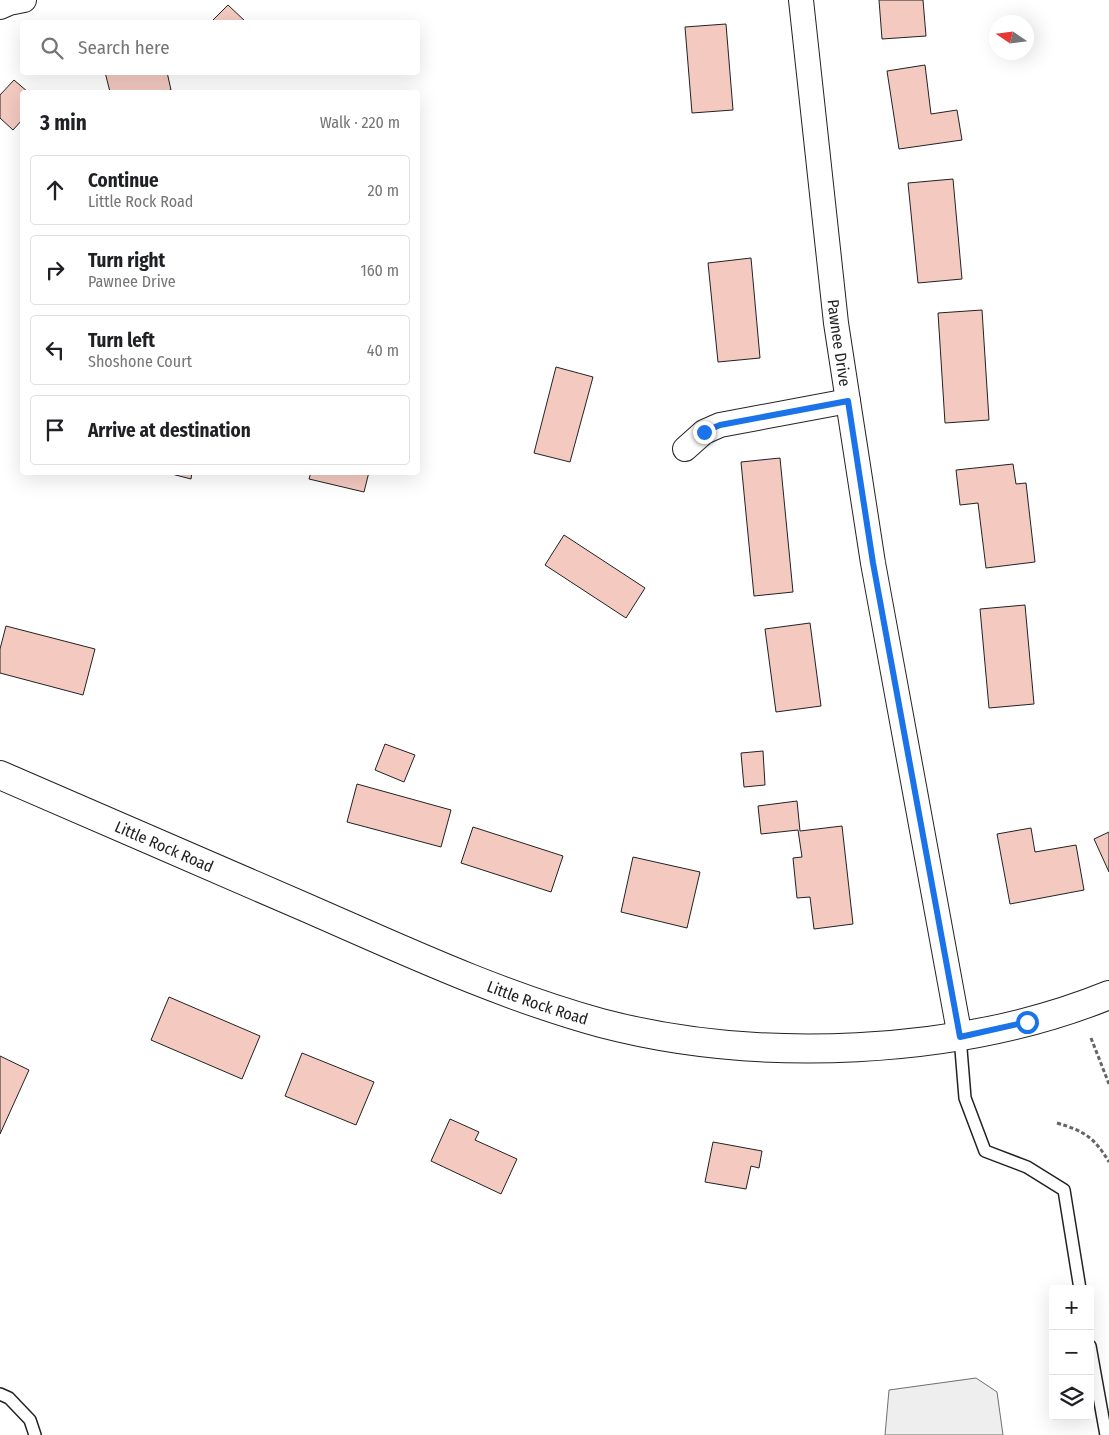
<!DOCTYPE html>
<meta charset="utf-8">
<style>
:root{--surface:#fff;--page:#f2f2f2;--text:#202124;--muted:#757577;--line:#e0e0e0}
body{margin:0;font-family:"Fira Sans Condensed",sans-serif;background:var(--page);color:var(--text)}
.controls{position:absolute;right:15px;bottom:15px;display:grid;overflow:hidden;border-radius:5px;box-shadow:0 5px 20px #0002}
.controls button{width:45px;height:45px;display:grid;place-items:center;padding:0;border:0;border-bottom:1px solid var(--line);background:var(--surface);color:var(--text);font:25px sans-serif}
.compass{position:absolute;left:989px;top:15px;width:45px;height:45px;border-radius:50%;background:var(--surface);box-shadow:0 5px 20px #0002;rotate:283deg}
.stop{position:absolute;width:15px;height:15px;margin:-11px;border:4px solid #1a73e8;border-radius:50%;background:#fff}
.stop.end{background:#1a73e8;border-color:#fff;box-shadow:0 1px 5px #0008}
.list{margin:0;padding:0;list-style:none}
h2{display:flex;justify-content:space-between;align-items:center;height:65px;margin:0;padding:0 20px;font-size:21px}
h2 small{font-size:16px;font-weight:400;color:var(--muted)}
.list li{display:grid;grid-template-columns:32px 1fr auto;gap:15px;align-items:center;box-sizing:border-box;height:70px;margin:0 10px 10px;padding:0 10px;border:1px solid var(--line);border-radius:5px}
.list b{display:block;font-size:19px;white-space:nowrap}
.list p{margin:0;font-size:16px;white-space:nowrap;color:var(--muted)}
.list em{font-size:16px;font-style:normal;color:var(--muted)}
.icon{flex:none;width:28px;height:28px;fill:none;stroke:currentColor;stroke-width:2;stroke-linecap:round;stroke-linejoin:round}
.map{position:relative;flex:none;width:1109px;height:1435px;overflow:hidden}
.search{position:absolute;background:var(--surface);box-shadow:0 5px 20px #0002;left:20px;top:20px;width:400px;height:55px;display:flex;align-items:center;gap:12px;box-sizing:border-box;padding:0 18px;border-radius:5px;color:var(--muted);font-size:19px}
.panel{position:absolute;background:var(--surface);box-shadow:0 5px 20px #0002;left:20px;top:90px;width:400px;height:385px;border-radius:5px}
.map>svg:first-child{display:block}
.green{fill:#eee;stroke:#6f6f6f}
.building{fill:#f3c9c0;stroke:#222}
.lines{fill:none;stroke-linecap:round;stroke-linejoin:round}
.service-casing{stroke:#222;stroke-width:14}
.minor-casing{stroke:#222;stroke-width:26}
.secondary-casing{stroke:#222;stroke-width:30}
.path{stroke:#646464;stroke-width:3;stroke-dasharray:4 2.5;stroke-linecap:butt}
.service{stroke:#fff;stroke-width:11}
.minor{stroke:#fff;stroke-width:24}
.secondary{stroke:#fff;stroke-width:28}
.route{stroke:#1a73e8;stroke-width:6}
.labels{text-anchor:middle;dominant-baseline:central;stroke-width:4;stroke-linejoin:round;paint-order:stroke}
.street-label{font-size:16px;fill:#222;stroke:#fff}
</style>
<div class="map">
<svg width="1109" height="1435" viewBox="0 0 1109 1435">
<rect width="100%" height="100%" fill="#fff"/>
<polygon class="green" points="976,1378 997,1392 1003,1435 885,1435 889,1390"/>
<g class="building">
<polygon points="879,0 923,0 926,36 882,39"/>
<polygon points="228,5 246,22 211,22"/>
<polygon points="726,24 733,110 692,113 685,27"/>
<polygon points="925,65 931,114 957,110 962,140 899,149 887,71"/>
<polygon points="105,72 167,72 171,90 161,92 110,92"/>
<polygon points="14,80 28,92 22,92 22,120 13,130 0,118 0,95"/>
<polygon points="953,179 962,279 918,283 908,183"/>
<polygon points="751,258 760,358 718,362 708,263"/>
<polygon points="982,310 989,420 945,423 938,313"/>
<polygon points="556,367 593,377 570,462 534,453"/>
<polygon points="780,458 793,592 754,596 741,462"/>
<polygon points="1013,464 1016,484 1026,483 1035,562 986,568 978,503 960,505 956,470"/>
<polygon points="164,472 192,472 191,479"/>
<polygon points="311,472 369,472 364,492 309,479"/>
<polygon points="564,535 645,588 626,618 545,565"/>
<polygon points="1025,605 1034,704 989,708 980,609"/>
<polygon points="810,623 821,706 776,712 765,629"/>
<polygon points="6,626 95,649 83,695 0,673 0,649"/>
<polygon points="385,744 415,755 404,782 375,770"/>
<polygon points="763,751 765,785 744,787 741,753"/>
<polygon points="357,784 451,810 441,847 347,822"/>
<polygon points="797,801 800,831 842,826 853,924 814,929 810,897 797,898 793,858 802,857 798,830 761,834 758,806"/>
<polygon points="473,827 563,856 551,892 461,863"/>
<polygon points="1031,828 1035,852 1076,845 1084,890 1010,904 997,834"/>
<polygon points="1109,832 1109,872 1094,839"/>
<polygon points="633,857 700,872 687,928 621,912"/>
<polygon points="169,997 260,1036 242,1079 151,1040"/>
<polygon points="302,1053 374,1082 356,1125 285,1096"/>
<polygon points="0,1056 29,1070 0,1134"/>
<polygon points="450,1119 479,1132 475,1140 517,1159 501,1194 431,1161"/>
<polygon points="713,1142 762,1151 759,1168 751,1166 746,1189 705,1182"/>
</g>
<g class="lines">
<defs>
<g id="service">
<polyline points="960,1037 965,1098 985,1151 1027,1167 1064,1190 1080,1289"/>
<polyline points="1090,1346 1106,1435"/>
<polyline points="0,1394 9,1398 30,1420 35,1435"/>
</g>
<g id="minor">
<path id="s1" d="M801 0 836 323 848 401 873 563 960 1037"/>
<polyline points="0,7 9,3 24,0"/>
<polyline points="685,449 704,432 720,425 848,401"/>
</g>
<g id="secondary">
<path id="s2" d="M0 775C102 819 205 864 307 908 403 950 499 995 601 1023 757 1064 959 1056 1109 995"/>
</g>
</defs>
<use href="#service" class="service-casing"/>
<use href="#minor" class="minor-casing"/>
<use href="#secondary" class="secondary-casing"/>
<g class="path">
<polyline points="1091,1038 1109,1084"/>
<path d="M1057 1123C1084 1131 1094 1137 1109 1162"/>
</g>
<use href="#service" class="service"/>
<use href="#minor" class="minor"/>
<use href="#secondary" class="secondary"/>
</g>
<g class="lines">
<polyline class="route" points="704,432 720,425 848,401 873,563 960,1037 1027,1022"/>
</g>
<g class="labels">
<g class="street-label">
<text stroke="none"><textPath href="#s1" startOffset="345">Pawnee Drive</textPath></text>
<text stroke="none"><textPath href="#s2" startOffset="179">Little Rock Road</textPath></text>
<text stroke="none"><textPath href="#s2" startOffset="584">Little Rock Road</textPath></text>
</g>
</g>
</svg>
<div class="controls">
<button>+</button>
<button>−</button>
<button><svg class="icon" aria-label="layers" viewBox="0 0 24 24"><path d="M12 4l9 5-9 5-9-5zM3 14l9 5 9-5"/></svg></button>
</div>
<svg class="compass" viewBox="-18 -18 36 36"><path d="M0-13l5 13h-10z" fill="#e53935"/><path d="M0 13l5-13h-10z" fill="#757577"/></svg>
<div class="stop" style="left:1027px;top:1022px"></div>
<div class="stop end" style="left:704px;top:432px"></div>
<div class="search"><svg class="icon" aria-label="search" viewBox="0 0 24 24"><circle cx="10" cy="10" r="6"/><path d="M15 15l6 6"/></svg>Search here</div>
<section class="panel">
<h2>3 min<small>Walk · 220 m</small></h2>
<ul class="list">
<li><svg class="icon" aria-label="ahead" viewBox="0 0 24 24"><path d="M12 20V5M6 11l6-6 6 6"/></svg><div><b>Continue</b><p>Little Rock Road</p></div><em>20 m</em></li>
<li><svg class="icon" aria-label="right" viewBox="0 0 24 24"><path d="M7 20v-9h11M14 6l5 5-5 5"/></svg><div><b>Turn right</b><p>Pawnee Drive</p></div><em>160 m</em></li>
<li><svg class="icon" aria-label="left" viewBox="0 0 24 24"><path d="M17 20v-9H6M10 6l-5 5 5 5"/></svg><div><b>Turn left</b><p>Shoshone Court</p></div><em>40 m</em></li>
<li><svg class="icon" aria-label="arrive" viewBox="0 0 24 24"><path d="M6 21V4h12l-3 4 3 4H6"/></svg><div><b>Arrive at destination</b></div></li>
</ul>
</section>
</div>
